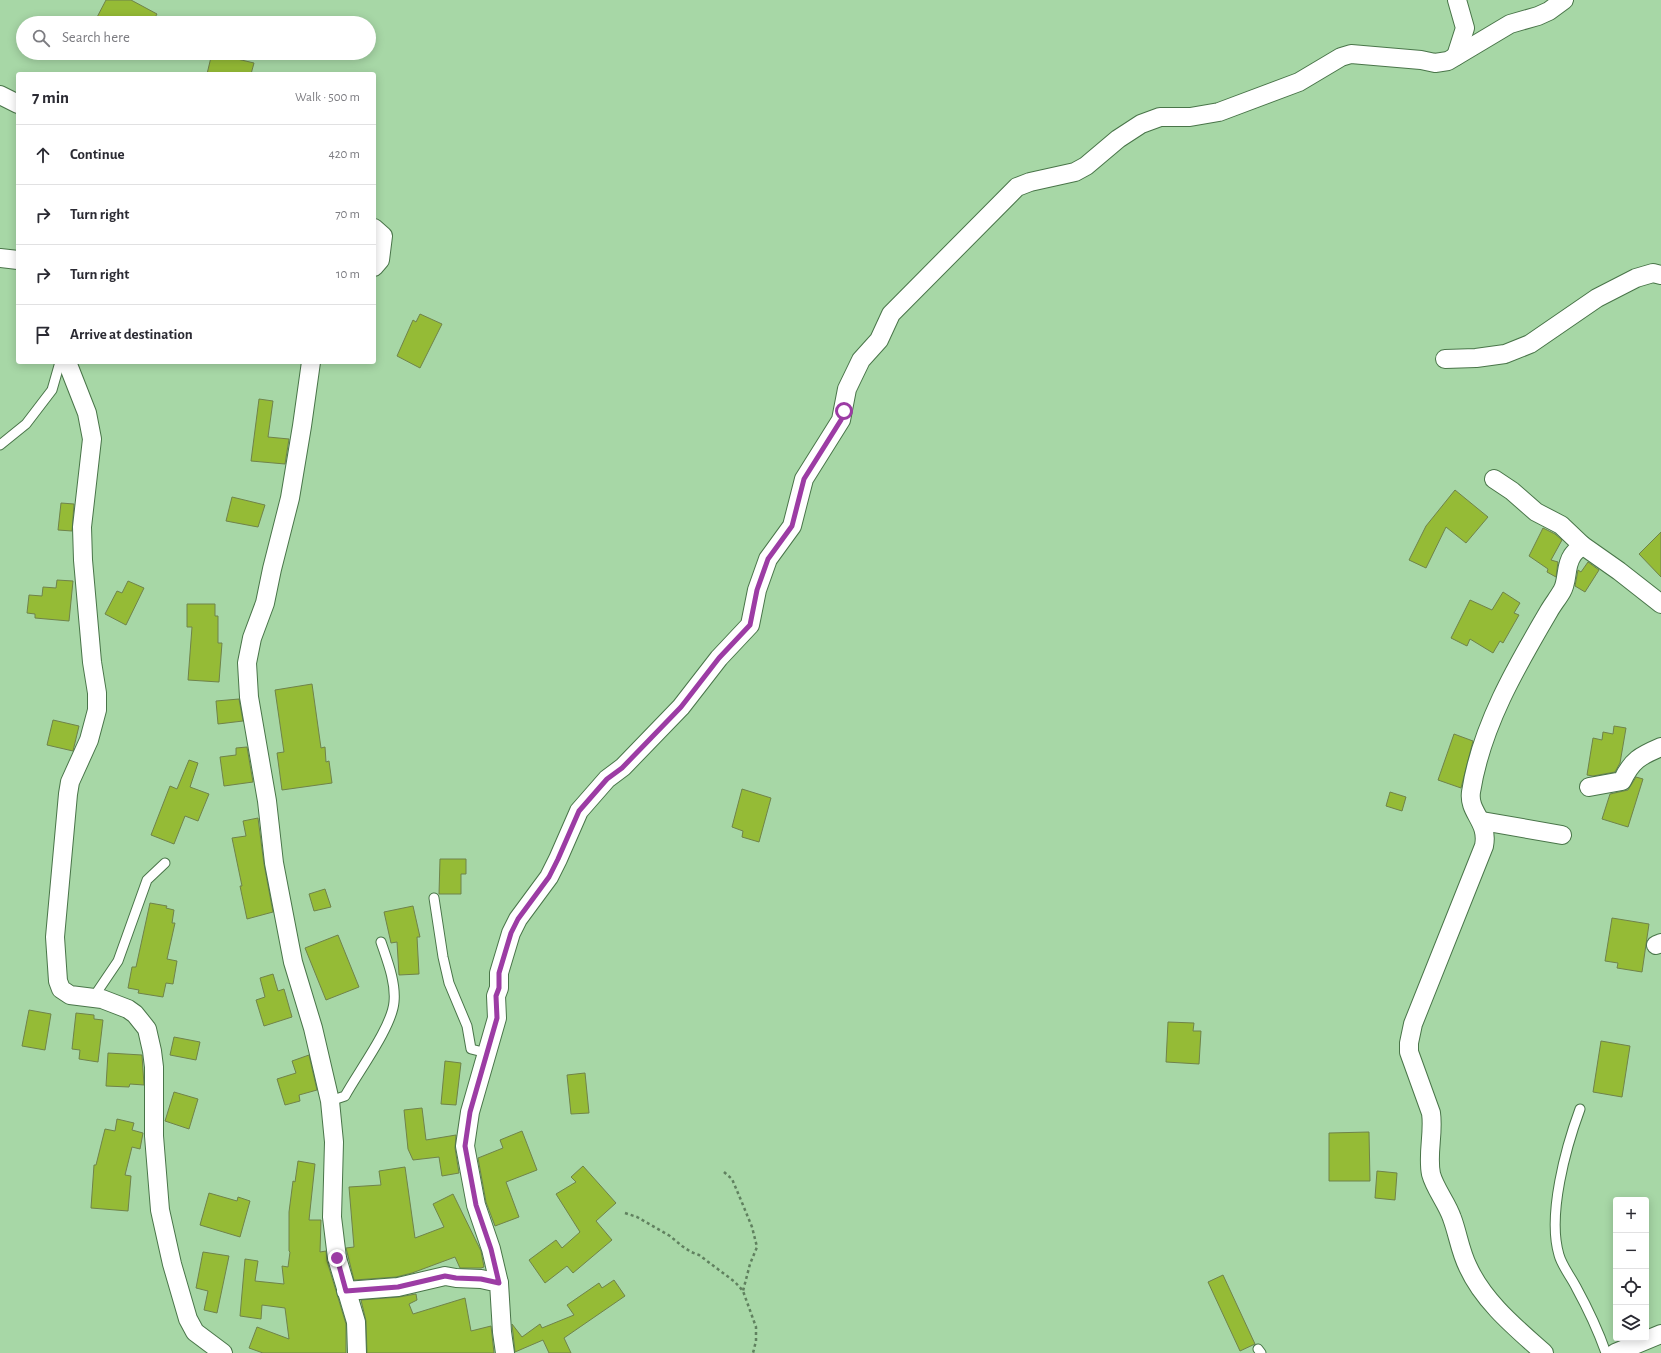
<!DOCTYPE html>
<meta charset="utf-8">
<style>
:root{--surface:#fff;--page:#f2f2f3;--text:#2b2b33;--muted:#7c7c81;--line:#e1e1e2}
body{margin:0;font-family:"Alegreya Sans",sans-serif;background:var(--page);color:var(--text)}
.controls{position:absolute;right:12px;bottom:12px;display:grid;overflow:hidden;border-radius:4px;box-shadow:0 2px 10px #0003}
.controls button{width:36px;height:36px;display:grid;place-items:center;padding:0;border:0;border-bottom:1px solid var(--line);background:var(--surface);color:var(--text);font:20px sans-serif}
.stop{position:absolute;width:12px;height:12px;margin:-9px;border:3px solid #9c3ca4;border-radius:50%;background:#fff}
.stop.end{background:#9c3ca4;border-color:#fff;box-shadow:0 1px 4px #0008}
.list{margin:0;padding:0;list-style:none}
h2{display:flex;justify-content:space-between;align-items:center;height:52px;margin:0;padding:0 16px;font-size:17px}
h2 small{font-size:13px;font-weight:400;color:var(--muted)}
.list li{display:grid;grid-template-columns:26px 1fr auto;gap:12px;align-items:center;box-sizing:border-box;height:60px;padding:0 16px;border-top:1px solid var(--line)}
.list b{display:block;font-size:15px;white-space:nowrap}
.list em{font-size:13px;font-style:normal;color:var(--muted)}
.icon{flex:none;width:22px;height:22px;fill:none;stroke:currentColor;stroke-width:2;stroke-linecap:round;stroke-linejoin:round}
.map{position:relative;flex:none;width:1661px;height:1353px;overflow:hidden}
.search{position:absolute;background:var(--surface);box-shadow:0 2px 10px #0003;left:16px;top:16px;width:360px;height:44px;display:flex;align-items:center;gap:10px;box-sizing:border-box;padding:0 14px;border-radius:22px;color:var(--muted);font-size:15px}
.panel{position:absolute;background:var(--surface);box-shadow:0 2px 10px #0003;left:16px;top:72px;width:360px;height:292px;border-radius:4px}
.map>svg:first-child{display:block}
.building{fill:#95bb36;stroke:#6f834a}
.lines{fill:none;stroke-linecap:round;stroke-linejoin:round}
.service-casing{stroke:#497549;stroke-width:11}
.minor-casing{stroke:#497549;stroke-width:20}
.path{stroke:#60815f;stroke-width:2.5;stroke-dasharray:3 3;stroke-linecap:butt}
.service{stroke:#fff;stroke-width:9}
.minor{stroke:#fff;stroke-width:18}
.route{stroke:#9c3ca4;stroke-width:5}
</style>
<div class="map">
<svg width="1661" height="1353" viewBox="0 0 1661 1353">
<rect width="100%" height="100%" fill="#a7d7a6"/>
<g class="building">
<polygon points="106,0 131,0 157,14 152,23 94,23"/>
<polygon points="212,53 254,63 251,74 207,74"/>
<polygon points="420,314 442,324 420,368 397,356 413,320 416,322"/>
<polygon points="259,399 273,401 268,437 289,439 285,464 251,461"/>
<polygon points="1455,490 1488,517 1466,543 1446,527 1426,568 1409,560 1426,526"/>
<polygon points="232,497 265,505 258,527 226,521"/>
<polygon points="61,503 74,504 72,531 58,530"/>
<polygon points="1543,528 1555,534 1562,540 1551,560 1558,562 1556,577 1547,572 1548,569 1529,556"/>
<polygon points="1661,532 1661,577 1639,554"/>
<polygon points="1588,562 1599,570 1585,592 1575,586 1578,570 1581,572"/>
<polygon points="57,580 73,581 69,621 35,618 35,614 27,613 29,595 42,596 43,587 56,588"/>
<polygon points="128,581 144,588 126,625 105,614 117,591 122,593"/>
<polygon points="1503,592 1520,603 1514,613 1519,615 1503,643 1500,641 1493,653 1470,639 1467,646 1451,638 1470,600 1492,610"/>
<polygon points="187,604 215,604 215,616 218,616 218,643 222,643 219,682 188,680 192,627 187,627"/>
<polygon points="312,684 321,748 325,747 326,762 329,761 332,783 282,790 277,753 284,752 275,690"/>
<polygon points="239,699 243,721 218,724 216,701"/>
<polygon points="53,720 79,726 73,751 47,745"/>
<polygon points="1614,726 1626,728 1620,763 1615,772 1593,776 1587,775 1593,738 1602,740 1603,732 1613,734"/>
<polygon points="1454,734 1473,741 1461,788 1438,780"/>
<polygon points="247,747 253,782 224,786 220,757 236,755 236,748"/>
<polygon points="189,760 198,763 190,787 209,794 198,821 185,816 174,844 151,835 170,786 177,789"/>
<polygon points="1636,777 1643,779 1628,827 1602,819 1610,794 1628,790"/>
<polygon points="742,789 771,798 759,842 742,837 743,831 732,827"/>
<polygon points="1390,792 1406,797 1402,811 1386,806"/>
<polygon points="258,818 264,864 273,912 247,919 240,886 242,886 232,838 246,836 243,821"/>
<polygon points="440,859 466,859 466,874 461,874 461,894 439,894"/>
<polygon points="325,889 331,907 314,911 309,894"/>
<polygon points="150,903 167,906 166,908 174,910 172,923 175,923 167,959 177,961 173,984 166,983 163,997 138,993 139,990 128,988 132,967 136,967"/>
<polygon points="413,906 420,937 417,937 419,974 399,975 397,942 391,943 384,912"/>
<polygon points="1612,918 1649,924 1642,972 1617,968 1618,963 1605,961"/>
<polygon points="338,935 359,987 326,1000 305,948"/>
<polygon points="273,974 278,991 284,989 292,1017 264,1026 256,1000 265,997 260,978"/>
<polygon points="29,1010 51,1014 45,1050 22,1046"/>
<polygon points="76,1013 94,1015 94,1019 103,1020 98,1062 79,1059 80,1050 72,1049"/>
<polygon points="1168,1022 1194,1023 1193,1031 1201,1031 1199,1064 1166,1062"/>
<polygon points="174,1037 200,1042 196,1060 170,1055"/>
<polygon points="1601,1041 1630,1046 1622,1097 1593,1092"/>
<polygon points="108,1053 142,1055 144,1085 130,1084 129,1087 106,1086"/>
<polygon points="309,1055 317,1090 299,1095 300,1101 285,1105 277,1079 296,1073 292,1061"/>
<polygon points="445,1061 461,1063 456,1105 441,1104"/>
<polygon points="585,1073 589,1113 571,1114 567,1075"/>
<polygon points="174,1092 198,1099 189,1129 165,1121"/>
<polygon points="422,1108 426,1140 456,1135 455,1148 459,1173 442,1176 439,1157 413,1160 408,1149 404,1110"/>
<polygon points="117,1119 134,1123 132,1130 143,1133 140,1149 132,1147 125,1175 131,1176 128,1211 91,1208 94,1165 96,1165 105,1129 115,1131"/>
<polygon points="522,1131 537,1170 506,1182 519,1217 495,1226 486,1202 478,1158 503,1148 500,1140"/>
<polygon points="1369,1132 1370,1181 1329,1181 1329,1133"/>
<polygon points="298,1161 315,1164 309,1220 321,1220 320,1252 326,1251 327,1261 346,1324 346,1353 263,1353 249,1348 257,1327 289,1339 285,1308 262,1305 261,1319 240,1316 245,1259 258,1261 255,1281 284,1284 282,1266 288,1267 290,1252 289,1251 289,1212 293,1181 295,1182"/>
<polygon points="583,1166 616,1203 596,1221 612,1240 573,1273 567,1266 545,1283 529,1260 556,1240 562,1248 580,1232 556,1194 576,1182 571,1177"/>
<polygon points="405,1167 415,1238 444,1227 433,1204 453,1194 481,1251 484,1267 481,1268 460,1268 455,1257 412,1273 396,1277 354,1280 346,1248 354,1247 349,1187 381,1185 379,1171"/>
<polygon points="1377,1171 1397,1173 1395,1200 1375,1198"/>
<polygon points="209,1193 237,1201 238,1197 250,1201 240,1237 200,1225"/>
<polygon points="203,1252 229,1256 217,1313 204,1310 208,1291 196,1288"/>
<polygon points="1223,1275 1255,1344 1240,1351 1208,1282"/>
<polygon points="614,1280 625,1296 564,1338 571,1353 549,1353 543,1340 515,1352 512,1324 522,1337 540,1324 542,1328 574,1315 567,1305 599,1283 602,1288"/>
<polygon points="416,1294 417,1300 409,1304 413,1314 465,1298 471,1331 491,1326 494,1353 367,1353 366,1321 361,1300 399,1297"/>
</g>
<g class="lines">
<defs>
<g id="service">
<polyline points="0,445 26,424 52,390 60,362"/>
<polyline points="434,898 443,957 449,983 467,1026 471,1049 487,1053"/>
<polyline points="93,998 118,961 147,880 165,863"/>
<path d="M330 1101 345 1096C358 1072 392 1027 394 1002 396 982 387 960 381 942"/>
<path d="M1580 1109C1566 1147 1547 1215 1559 1255 1562 1266 1571 1277 1576 1287 1588 1309 1598 1330 1606 1353"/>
<polyline points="1258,1349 1261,1353"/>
</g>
<g id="minor">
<polyline points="1456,56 1465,28 1457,0"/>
<polyline points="0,95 18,104"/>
<polyline points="374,228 383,236 380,260 374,267"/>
<polyline points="0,258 18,260"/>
<polyline points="1445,359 1476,358 1505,354 1530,344 1597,298 1636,278 1653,273 1661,275"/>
<polyline points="67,362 87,413 92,439 82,527 83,560 92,662 97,693 97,710 89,740 70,782 68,794 55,937 58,981 61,989 70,995 102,999 128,1009 135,1014 147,1029 152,1051 154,1067 154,1136 160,1210 172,1264 188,1319 195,1332 223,1353"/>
<polyline points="311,362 302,426 290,498 272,569 265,603 252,638 247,663 249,697 267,801 274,863 293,962 313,1028 330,1101 334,1142 332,1217 337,1258 356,1322 357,1353"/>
<path d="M1494 479 1512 491 1536 512 1561 525 1582 545C1579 549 1574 552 1572 556 1565 566 1568 581 1562 591 1558 598 1553 604 1549 611 1516 667 1481 727 1471 792 1468 813 1489 821 1484 846L1413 1024 1409 1043V1052L1431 1113C1434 1133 1427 1154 1431 1174 1435 1189 1447 1203 1452 1218 1458 1234 1460 1251 1468 1267 1484 1302 1516 1328 1544 1353"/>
<polyline points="1582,545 1619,571 1661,604"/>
<path d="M1589 787 1622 781C1632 760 1640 756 1661 747"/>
<polyline points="1482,821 1562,835"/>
<polyline points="1656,945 1661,943"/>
<polyline points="499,1283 491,1249 476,1205 465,1146 470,1112 497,1018 496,996 499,988 499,973 511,933 518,919 549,877 558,859 579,811 607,779 623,767 681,707 719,658 750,625 757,590 768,559 792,526 804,479 841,420 847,389 861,360 879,340 891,314 1017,187 1030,182 1075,172 1086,166 1118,139 1141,124 1160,117 1190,117 1219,112 1299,82 1341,57 1351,54 1421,60 1435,63 1448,61 1510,24 1538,16 1549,11 1564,0"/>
<polyline points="346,1291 398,1287 445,1276 456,1278 481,1279 499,1283 502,1332 505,1353"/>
<polyline points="1615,1353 1661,1334"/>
</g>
</defs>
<use href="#service" class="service-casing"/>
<use href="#minor" class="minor-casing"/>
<g class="path">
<polyline points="724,1172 732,1179 743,1205 752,1227 757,1247 750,1264 743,1291"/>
<polyline points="625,1213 637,1217 670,1236 682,1246 691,1252 699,1255 735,1282 743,1291 756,1327 756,1341 753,1353"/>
</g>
<use href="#service" class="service"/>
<use href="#minor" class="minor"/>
</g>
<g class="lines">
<polyline class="route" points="337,1258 346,1291 398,1287 445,1276 456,1278 481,1279 499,1283 491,1249 476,1205 465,1146 470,1112 497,1018 496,996 499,988 499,973 511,933 518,919 549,877 558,859 579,811 607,779 622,768 681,707 719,658 750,625 757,590 768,559 792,526 804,479 841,420 844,411"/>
</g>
</svg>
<div class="controls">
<button>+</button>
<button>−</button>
<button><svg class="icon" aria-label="locate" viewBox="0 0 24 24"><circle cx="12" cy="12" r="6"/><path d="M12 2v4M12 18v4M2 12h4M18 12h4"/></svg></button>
<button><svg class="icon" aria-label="layers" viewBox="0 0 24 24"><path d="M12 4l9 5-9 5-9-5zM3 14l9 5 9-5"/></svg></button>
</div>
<div class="stop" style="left:844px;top:411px"></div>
<div class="stop end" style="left:337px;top:1258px"></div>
<div class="search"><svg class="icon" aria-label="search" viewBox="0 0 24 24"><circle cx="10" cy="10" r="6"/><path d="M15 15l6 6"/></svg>Search here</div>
<section class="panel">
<h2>7 min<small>Walk · 500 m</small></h2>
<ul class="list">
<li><svg class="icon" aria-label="ahead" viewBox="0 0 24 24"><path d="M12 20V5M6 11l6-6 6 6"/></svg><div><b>Continue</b></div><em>420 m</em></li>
<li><svg class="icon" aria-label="right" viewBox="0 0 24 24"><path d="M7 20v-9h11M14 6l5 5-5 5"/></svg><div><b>Turn right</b></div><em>70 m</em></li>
<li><svg class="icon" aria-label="right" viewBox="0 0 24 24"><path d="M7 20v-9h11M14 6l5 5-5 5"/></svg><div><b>Turn right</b></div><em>10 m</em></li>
<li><svg class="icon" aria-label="arrive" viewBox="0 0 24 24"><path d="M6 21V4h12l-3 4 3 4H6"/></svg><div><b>Arrive at destination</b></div></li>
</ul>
</section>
</div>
